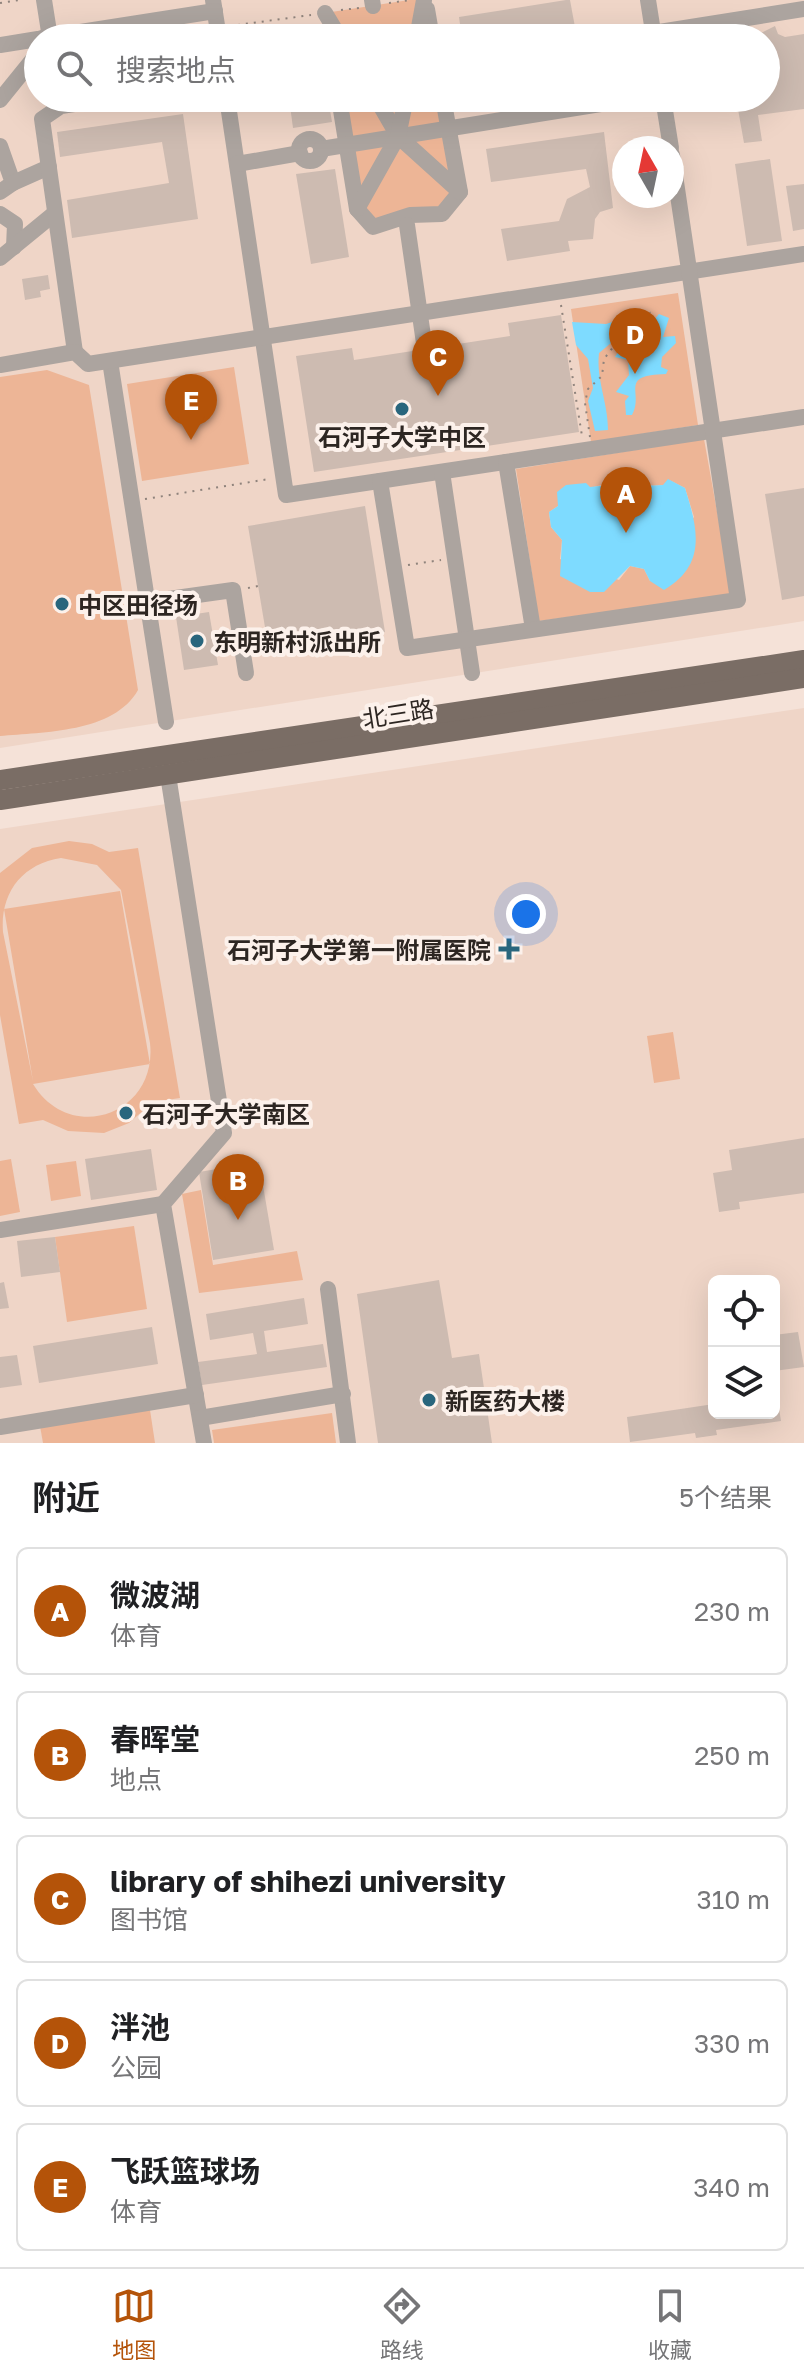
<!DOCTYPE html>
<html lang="zh">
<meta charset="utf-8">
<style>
:root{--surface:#fff;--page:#f6f6f6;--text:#202124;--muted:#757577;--line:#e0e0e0;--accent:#b45309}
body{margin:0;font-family:"Golos Text","Noto Sans SC",sans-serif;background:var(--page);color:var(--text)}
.controls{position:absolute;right:24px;bottom:24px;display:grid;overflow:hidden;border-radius:12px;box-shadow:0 8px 32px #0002}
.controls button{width:72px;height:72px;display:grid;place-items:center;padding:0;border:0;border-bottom:2px solid var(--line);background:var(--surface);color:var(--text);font:40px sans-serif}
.compass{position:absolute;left:612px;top:136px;width:72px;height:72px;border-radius:50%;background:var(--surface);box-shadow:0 8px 32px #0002;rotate:351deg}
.you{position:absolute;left:526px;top:914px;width:28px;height:28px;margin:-20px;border:6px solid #fff;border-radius:50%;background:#1a73e8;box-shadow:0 0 0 12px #1a73e833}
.badge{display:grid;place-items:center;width:52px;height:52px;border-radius:50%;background:var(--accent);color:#fff;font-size:26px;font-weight:700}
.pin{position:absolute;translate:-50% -66px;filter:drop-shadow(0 2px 4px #0008)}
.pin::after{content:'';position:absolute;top:42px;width:28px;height:24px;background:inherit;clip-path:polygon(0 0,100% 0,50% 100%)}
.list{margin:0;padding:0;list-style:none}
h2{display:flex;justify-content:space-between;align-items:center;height:104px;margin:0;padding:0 32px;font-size:34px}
h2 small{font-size:26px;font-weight:400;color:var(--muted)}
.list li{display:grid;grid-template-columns:52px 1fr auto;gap:24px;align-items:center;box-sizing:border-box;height:128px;margin:0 16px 16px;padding:0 16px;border:2px solid var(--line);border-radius:12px}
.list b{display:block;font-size:30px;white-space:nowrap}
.list p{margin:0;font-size:26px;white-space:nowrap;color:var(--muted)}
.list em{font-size:26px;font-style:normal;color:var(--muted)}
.icon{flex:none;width:44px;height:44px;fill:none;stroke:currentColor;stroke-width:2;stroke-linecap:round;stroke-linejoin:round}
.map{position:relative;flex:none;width:804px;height:1443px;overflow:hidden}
.search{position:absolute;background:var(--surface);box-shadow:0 8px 32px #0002;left:24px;right:24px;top:24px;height:88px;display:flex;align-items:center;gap:20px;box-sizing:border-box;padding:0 28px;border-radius:44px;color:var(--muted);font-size:30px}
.sheet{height:824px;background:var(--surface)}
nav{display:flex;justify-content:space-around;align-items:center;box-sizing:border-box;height:112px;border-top:2px solid var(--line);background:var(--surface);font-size:22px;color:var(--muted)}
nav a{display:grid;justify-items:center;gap:4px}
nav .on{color:var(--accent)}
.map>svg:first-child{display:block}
.built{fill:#efd5c7;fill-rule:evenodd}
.green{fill:#edb596;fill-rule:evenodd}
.water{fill:#7edbff}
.building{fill:#cdbbb1}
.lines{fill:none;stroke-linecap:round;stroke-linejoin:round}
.path{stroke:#8f837c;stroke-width:2;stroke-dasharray:2 6;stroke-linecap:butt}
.minor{stroke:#aca49f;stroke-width:16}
.major{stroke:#7a6d65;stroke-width:20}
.poi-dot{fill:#29667d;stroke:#fcf1eb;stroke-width:3}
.labels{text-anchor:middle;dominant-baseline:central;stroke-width:8;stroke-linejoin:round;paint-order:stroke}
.poi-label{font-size:24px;font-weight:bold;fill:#2d2622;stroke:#fcf1eb;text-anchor:start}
.street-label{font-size:24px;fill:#2d2622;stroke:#fcf1eb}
</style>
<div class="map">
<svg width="804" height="1443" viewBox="0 0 804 1443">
<rect width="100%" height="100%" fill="#f5e2d8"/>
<g class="built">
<path d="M0 0H804V621L0 748ZM38 38H766V98H38ZM624 148H672V196H624Z"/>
<path d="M804 708V1443H0V829ZM714 1281H774V1413H714Z"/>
</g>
<g class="green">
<polygon points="409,0 425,0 432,38 329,38 325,13"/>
<polygon points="339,98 443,98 460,192 439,210 373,227 357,209"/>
<polygon points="678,293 698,425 591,442 571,309"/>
<polygon points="234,367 249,464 142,481 127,384"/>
<path d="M47 370 89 385 138 690C114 733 43 732 0 736V377Z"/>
<path d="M704 439 732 595 539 621 516 469ZM669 480 685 488 694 517 650 581 644 569 630 566 619 580 560 559 562 540 551 527 549 512C568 500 588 484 612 484 630 484 646 487 664 485Z"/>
<path d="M69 841 92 844 109 852 138 848 180 1098 153 1102 129 1123 104 1133 68 1131 43 1120 19 1124 0 1015V873L32 848ZM61 858 97 865 121 890 150 1043C158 1115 70 1145 33 1084L150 1064 120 891 4 909 33 1081 3 932C0 893 22 864 61 858Z"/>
<polygon points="673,1032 680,1079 654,1083 647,1036"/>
<polygon points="11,1159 20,1212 0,1216 0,1161"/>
<polygon points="76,1161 81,1196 51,1201 46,1165"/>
<polygon points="201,1190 213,1265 297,1251 303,1280 199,1293 182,1194"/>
<polygon points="134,1226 147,1309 67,1322 55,1237"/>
<polygon points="150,1410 155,1443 43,1443 40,1426"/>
<polygon points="332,1413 336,1443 214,1443 212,1430"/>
</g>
<g class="water">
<path d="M638 314 650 327 647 337 613 334 610 336 611 343 599 353C596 380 608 402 608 430L595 431 588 401 593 388 588 359 576 345 572 322 606 324Z"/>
<path d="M659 314 669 318 663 337 675 336 676 343 662 357 661 367 668 370 666 374C617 375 645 393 632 415H626L625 401 629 396 616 392 629 375 628 360 615 357 625 341 648 345 656 342 654 320Z"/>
<path d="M668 479 685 488C698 529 707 565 664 590L650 581 644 569 630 566 604 592H590L560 576 562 540 551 527 549 512 558 506 557 492 566 485 586 483 590 487C615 483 638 487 663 485Z"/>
</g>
<g class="building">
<polygon points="566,0 570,0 577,38 462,38 459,17"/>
<polygon points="775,26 778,34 785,37 804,34 804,109 758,115 762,141 744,143 736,98 766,98 766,38 751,38"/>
<polygon points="289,98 328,98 332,122 293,128"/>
<polygon points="472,98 542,98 543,100 474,111"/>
<polygon points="183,114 198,219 72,238 67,200 169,183 162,142 60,157 57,132"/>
<polygon points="604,132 613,208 600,212 595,219 593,239 568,241 570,251 507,261 501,229 559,221 567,199 590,187 586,169 491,182 486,149"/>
<polygon points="770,159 782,241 747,246 735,164"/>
<polygon points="335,169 349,257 311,264 296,174"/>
<polygon points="804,184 804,229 793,231 786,186"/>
<polygon points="48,275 50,289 40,291 41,297 25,300 22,279"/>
<polygon points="561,315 579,432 314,472 296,356 352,348 354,360 510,336 508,323"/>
<polygon points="804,488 804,596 782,600 765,494"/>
<polygon points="365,506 385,632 269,651 248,526"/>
<polygon points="209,612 218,665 184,670 176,617"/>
<polygon points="804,1138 804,1193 739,1202 740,1209 719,1212 713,1173 732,1170 729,1150"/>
<polygon points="151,1149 157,1190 91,1200 85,1159"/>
<polygon points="259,1162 274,1250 213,1260 199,1172"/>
<polygon points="55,1237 60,1272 21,1277 17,1241"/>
<polygon points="439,1280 452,1358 479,1354 492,1443 378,1443 357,1294"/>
<polygon points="4,1282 9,1308 0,1309 0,1283"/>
<polygon points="304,1298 308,1324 264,1331 267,1352 323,1344 327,1367 202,1385 198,1362 257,1354 253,1333 210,1340 206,1314"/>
<polygon points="152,1327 158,1364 39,1383 33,1346"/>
<polygon points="798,1332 804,1367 774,1371 774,1335"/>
<polygon points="17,1355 22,1385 0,1388 0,1357"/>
<polygon points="774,1395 777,1395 781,1421 716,1430 717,1435 696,1438 695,1433 630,1442 627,1417 714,1404 714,1413 774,1413"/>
</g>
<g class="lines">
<g class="path">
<polyline points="0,3 20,0"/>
<polyline points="389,3 410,0"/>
<polyline points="341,10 359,8"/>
<polyline points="230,26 311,15"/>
<polyline points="561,305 582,436"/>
<polyline points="590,437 585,403 588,389 602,376 604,359 620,338 627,337 630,343 634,338 636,342 650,337 653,328 650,312"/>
<polyline points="145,499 269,479"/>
<polyline points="408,565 441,560"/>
<polyline points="248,588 258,586"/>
</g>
<g class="minor">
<polyline points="44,0 50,38"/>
<polyline points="213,0 219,38"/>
<polyline points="372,0 373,6"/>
<polyline points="648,0 654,38"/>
<polyline points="427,9 432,38"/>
<polyline points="325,13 340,38"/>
<polyline points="653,33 804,9"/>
<polyline points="42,38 215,11"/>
<polyline points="417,38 424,0"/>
<polyline points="0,45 38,39"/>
<polyline points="227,98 286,495 804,417"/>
<polyline points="339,98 357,209 373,227 410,215 442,214 460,192 443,98"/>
<polyline points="376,98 398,136 460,192"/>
<polyline points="663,98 671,148"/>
<polyline points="0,100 38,53"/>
<circle cx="310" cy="150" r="11"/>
<polyline points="0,146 13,183 0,192"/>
<polyline points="321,149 638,98"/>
<polyline points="237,164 300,153"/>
<polyline points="13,183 49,167"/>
<polyline points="357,209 398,136 406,98"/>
<polyline points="0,214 15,224 14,247"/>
<polyline points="407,225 425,350"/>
<polyline points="0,258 55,213"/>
<polyline points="75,352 42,119 61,106 113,98"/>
<polyline points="110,361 166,722"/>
<polyline points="0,365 75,352 88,364 804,254"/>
<polyline points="506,462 533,629"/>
<polyline points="442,472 472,673"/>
<polyline points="380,481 407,648 738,600 672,155"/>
<polyline points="147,602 233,590 246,673"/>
<polyline points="168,775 224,1133 163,1204 204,1443"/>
<polyline points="0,1230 163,1204"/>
<polyline points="328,1289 348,1443"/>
<polyline points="200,1418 343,1394"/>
<polyline points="0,1427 196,1395"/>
</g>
<g class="major">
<polyline points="0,780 804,660"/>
<polyline points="0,800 804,678"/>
</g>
</g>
<g class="poi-dot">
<circle cx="402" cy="409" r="8"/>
<circle cx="62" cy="604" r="8"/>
<circle cx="197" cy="641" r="8"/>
<path d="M505 937h8v8h8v8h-8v8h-8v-8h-8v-8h8z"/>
<circle cx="126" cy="1113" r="8"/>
<circle cx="429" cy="1400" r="8"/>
</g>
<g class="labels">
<g class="poi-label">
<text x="402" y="436" text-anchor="middle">石河子大学中区</text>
<text x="78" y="604">中区田径场</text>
<text x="213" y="641">东明新村派出所</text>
<text x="491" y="949" text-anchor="end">石河子大学第一附属医院</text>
<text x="142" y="1113">石河子大学南区</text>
<text x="445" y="1400">新医药大楼</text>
</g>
<g class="street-label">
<text transform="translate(398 713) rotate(-9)">北三路</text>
</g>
</g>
</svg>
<div class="controls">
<button><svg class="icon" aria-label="locate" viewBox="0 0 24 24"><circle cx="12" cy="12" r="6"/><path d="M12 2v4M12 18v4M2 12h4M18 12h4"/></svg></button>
<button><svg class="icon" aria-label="layers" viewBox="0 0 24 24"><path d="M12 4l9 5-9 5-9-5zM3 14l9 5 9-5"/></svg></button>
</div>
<svg class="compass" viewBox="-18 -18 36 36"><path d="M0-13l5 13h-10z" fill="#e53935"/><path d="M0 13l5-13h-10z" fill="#757577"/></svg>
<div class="you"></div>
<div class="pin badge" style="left:626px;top:533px">A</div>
<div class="pin badge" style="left:238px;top:1220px">B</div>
<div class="pin badge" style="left:438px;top:396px">C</div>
<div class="pin badge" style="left:635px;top:374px">D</div>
<div class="pin badge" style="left:191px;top:440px">E</div>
<div class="search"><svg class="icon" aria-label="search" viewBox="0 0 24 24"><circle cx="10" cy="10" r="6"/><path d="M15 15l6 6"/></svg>搜索地点</div>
</div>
<section class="sheet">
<h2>附近<small>5个结果</small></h2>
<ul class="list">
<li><span class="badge">A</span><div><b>微波湖</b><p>体育</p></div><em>230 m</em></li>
<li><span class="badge">B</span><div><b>春晖堂</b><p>地点</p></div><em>250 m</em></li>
<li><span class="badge">C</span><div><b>library of shihezi university</b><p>图书馆</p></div><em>310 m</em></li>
<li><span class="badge">D</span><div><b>泮池</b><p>公园</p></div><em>330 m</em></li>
<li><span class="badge">E</span><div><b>飞跃篮球场</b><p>体育</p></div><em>340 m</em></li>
</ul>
</section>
<nav>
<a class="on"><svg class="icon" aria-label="map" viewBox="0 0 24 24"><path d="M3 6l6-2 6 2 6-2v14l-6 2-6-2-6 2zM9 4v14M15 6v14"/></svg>地图</a>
<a><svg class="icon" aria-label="directions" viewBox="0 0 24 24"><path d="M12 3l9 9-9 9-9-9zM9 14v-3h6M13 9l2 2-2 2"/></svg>路线</a>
<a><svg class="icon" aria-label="saved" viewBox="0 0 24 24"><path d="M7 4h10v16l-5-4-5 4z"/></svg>收藏</a>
</nav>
